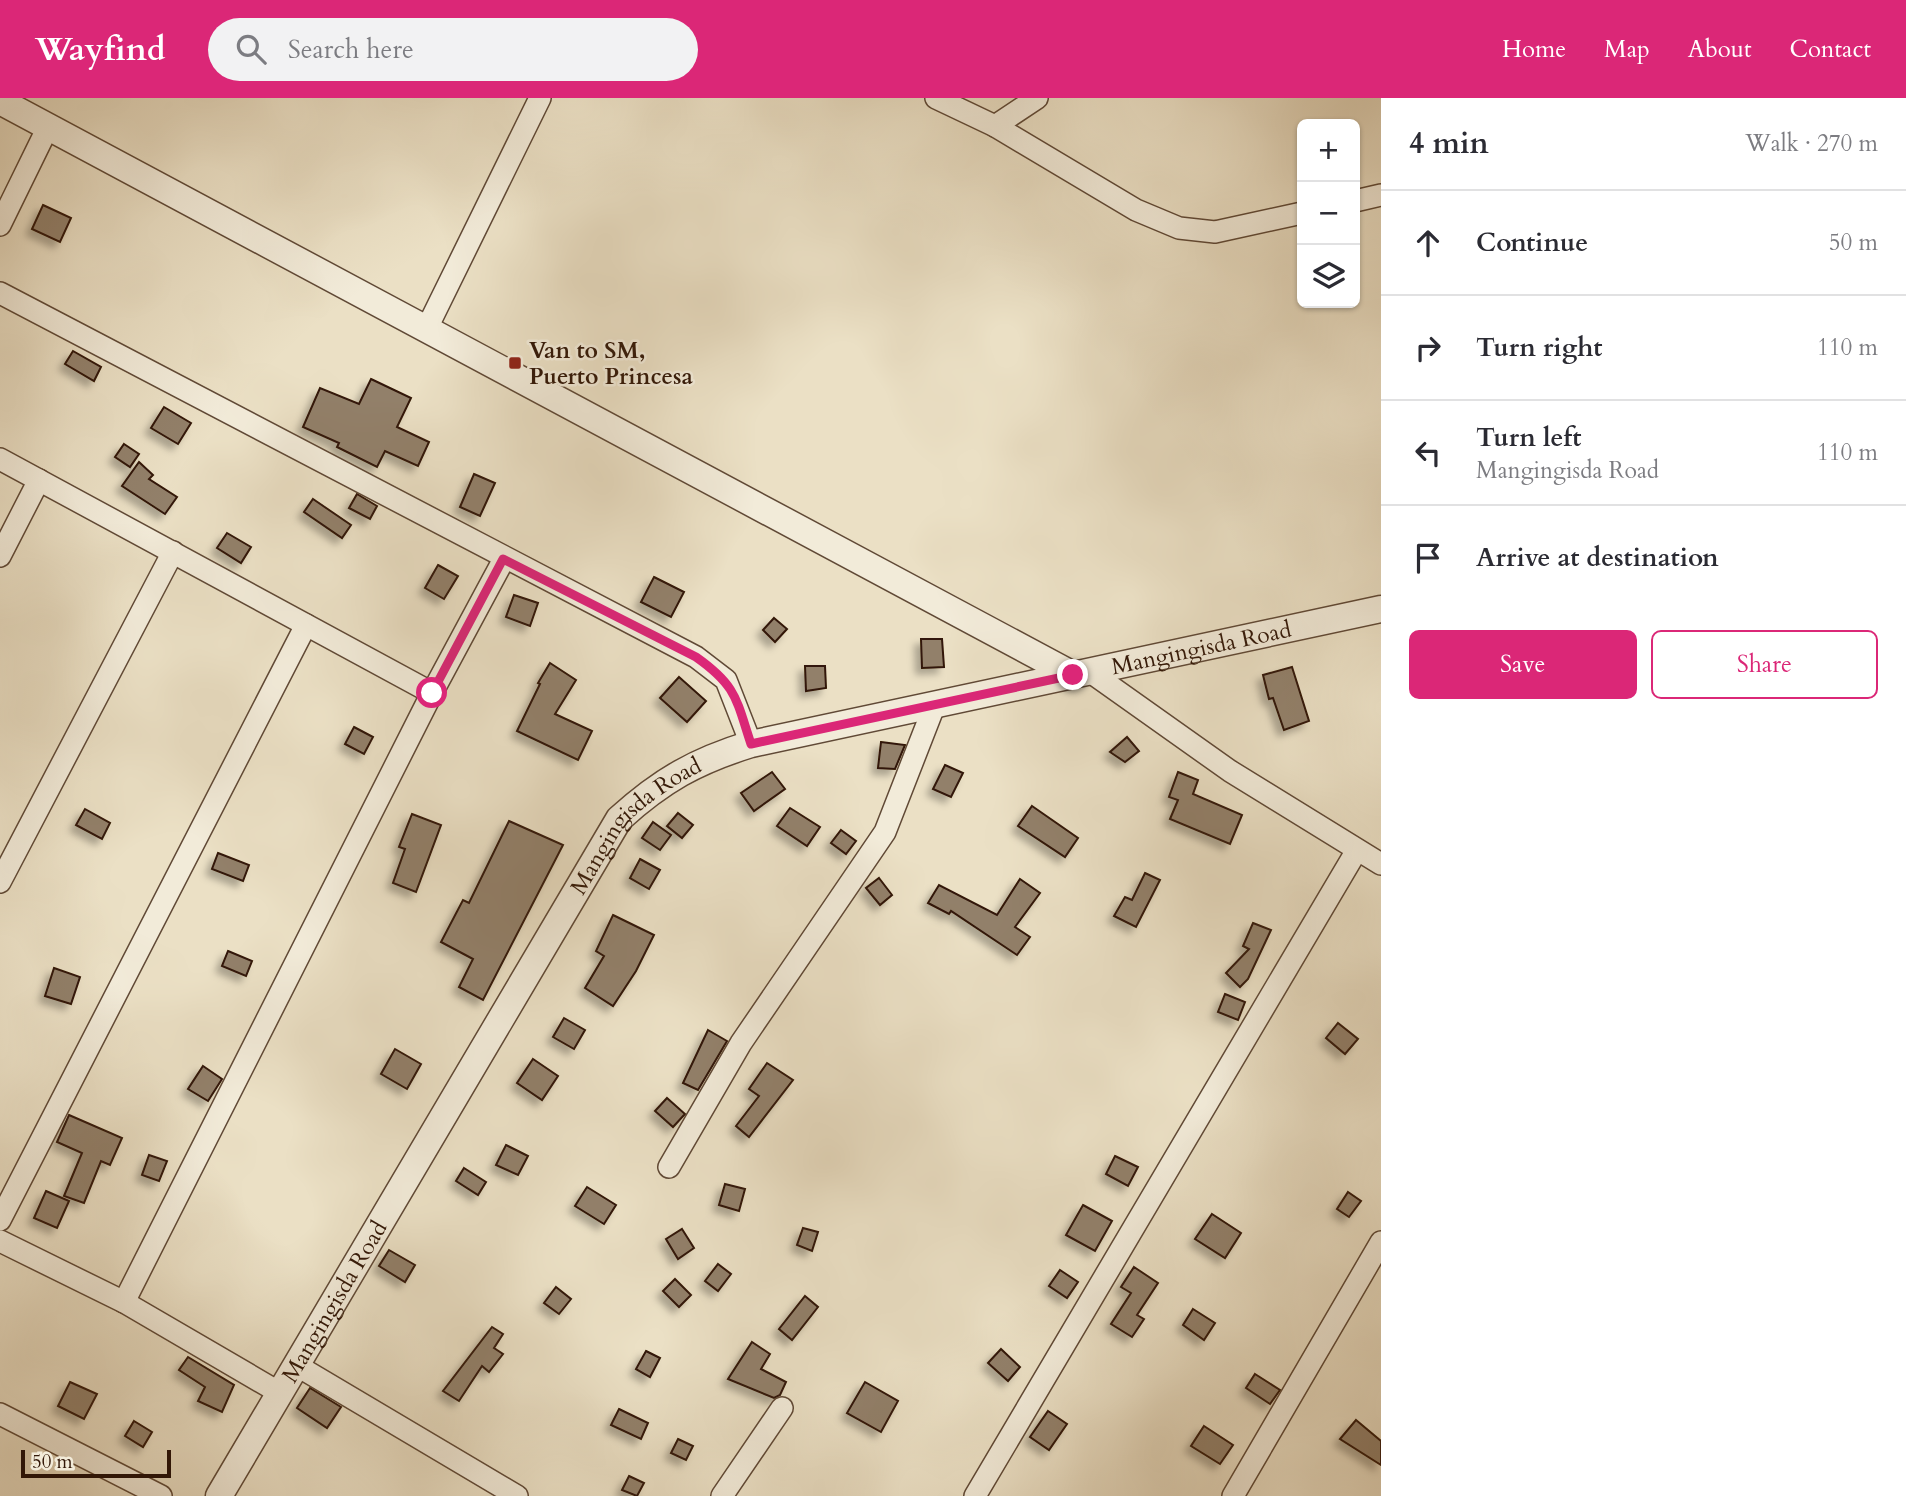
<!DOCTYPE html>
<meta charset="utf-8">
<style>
:root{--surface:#fff;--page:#f2f2f3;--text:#2b2b33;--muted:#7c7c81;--line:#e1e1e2;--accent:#db2777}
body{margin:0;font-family:Cardo,serif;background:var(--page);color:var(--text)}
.controls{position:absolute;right:21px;top:21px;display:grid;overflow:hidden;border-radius:10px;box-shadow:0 2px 5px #0004}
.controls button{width:63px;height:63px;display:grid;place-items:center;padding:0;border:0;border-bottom:2px solid var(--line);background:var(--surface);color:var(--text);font:35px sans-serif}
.scale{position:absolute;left:21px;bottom:18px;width:150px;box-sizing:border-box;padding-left:7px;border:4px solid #321707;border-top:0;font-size:19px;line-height:24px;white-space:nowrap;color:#321707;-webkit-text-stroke:5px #f2ebd9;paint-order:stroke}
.stop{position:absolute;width:21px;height:21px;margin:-16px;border:5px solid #db2777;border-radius:50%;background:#fff}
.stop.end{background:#db2777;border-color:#fff;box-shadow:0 2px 7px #0008}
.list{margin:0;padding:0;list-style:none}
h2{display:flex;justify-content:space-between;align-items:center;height:91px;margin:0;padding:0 28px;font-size:30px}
h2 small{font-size:23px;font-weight:400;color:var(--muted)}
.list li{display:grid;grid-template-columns:46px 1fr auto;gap:21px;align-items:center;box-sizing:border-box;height:105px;padding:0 28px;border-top:2px solid var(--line)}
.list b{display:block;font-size:26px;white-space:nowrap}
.list p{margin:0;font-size:23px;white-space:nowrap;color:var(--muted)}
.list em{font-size:23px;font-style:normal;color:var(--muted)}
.actions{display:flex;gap:14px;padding:21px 28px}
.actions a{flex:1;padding:16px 0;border:2px solid var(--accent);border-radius:10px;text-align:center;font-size:24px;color:var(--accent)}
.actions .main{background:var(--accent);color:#fff}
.icon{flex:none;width:38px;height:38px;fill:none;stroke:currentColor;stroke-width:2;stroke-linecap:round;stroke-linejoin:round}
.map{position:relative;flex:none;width:1381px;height:1398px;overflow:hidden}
header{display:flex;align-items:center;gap:42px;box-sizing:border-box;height:98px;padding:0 35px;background:var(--accent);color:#fff}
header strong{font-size:33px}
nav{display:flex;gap:38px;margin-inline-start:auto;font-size:24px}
.search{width:490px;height:63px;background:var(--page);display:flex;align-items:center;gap:18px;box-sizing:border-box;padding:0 24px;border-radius:38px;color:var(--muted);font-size:26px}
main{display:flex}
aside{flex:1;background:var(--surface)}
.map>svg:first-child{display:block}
.building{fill:#92806a;stroke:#321707;stroke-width:2;filter:url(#shadow)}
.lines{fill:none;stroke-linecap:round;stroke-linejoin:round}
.minor-casing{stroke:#604936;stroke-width:24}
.tertiary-casing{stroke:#604936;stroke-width:29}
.minor{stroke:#f2ebd9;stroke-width:21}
.tertiary{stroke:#f2ebd9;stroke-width:26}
.route{stroke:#db2777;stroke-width:9}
.poi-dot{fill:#8f2418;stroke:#f2ebd9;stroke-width:2.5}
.labels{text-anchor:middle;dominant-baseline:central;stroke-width:5;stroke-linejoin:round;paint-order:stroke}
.poi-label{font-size:23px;font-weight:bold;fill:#321707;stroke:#f2ebd9;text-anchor:start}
.street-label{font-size:23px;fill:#321707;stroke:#f2ebd9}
</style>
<header>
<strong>Wayfind</strong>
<div class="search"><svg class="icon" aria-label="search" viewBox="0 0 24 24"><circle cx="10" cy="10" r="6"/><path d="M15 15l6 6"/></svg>Search here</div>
<nav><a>Home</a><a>Map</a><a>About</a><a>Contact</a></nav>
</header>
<main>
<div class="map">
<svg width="1381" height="1398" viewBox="0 0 1381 1398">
<defs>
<filter id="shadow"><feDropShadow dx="-6" dy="6" stdDeviation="3.5" flood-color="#0004"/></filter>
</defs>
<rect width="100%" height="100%" fill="#ebe0c5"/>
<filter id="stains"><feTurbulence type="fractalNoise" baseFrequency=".00286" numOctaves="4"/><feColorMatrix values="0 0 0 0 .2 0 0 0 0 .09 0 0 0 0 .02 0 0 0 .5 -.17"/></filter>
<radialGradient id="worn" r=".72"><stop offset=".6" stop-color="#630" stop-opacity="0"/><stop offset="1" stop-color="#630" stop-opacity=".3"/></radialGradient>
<g class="building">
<polygon points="43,107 71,120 60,144 32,131"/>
<polygon points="73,253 101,269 94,283 65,266"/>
<polygon points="371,281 411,300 397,329 429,344 418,368 385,353 377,369 337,349 339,345 303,329 320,290 359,306"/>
<polygon points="164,309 191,325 178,346 151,330"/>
<polygon points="124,346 139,356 130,369 115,359"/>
<polygon points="139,364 153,377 149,381 177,399 165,416 122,388"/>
<polygon points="474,376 495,385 480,418 460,409"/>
<polygon points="357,396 377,408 370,421 349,410"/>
<polygon points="313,401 351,427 342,440 304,414"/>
<polygon points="227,435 251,449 241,465 217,450"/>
<polygon points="438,467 458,478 444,501 425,490"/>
<polygon points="654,479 684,494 671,519 641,504"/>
<polygon points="514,497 538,505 530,528 506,519"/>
<polygon points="774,520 787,531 775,544 763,532"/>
<polygon points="921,541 942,541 944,569 922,570"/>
<polygon points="550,565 576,582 555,616 592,633 578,662 517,633 540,586 538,585"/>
<polygon points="805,568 825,568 826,590 806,593"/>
<polygon points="1292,569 1309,623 1284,632 1273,600 1269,601 1263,577"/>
<polygon points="679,579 706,603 687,624 660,600"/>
<polygon points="354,629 373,639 364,656 345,646"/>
<polygon points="1127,639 1139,653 1125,664 1110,654"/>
<polygon points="881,644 905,647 895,671 878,670"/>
<polygon points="945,667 963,675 951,699 933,691"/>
<polygon points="772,674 785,691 754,713 741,695"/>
<polygon points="1178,674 1198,682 1193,696 1242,717 1230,746 1170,721 1178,702 1169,699"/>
<polygon points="1032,708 1078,740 1065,759 1018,728"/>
<polygon points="790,710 820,729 807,748 777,728"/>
<polygon points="85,711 110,725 102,741 76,727"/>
<polygon points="678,715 693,727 682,740 667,728"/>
<polygon points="412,716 441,727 416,794 393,785 405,751 399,749"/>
<polygon points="509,723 563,747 483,902 459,889 473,861 441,844 463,802 469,805"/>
<polygon points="653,724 671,737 660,752 642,740"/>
<polygon points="841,732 856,743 846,756 831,745"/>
<polygon points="218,755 249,767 243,783 212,771"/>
<polygon points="640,761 660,772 649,791 630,780"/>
<polygon points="1145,775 1160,782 1136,829 1114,818 1125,799 1132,802"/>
<polygon points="879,780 892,797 880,807 866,790"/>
<polygon points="1020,781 1040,795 1015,829 1030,839 1017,857 951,813 949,816 928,805 939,787 997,817"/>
<polygon points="613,817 654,837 636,873 613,908 585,890 604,858 596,853"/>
<polygon points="1253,825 1271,832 1248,881 1240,889 1226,875 1249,851 1243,848"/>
<polygon points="228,853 252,863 246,878 222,868"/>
<polygon points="54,870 80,879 71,906 45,898"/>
<polygon points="1225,896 1245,904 1238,922 1218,914"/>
<polygon points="564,920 585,932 574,951 553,939"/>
<polygon points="1338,925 1358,941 1345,956 1326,940"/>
<polygon points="708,932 727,943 698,992 683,985"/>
<polygon points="395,951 421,966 407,991 381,976"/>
<polygon points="533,961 558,978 542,1002 517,985"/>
<polygon points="767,965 793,982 749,1039 736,1028 759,998 749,991"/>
<polygon points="203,968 222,981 208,1003 188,991"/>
<polygon points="667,1000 685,1016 673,1029 655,1013"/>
<polygon points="69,1017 122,1040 110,1067 101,1063 84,1105 64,1098 82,1055 57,1044"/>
<polygon points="506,1047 528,1058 518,1077 496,1067"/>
<polygon points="149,1057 167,1063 159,1083 142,1077"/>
<polygon points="1115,1058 1138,1069 1128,1088 1106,1076"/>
<polygon points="464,1070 486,1084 478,1097 456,1083"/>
<polygon points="725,1086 745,1091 739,1113 719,1107"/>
<polygon points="587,1089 616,1107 604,1126 575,1108"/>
<polygon points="46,1093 69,1103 57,1130 34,1120"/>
<polygon points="1348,1094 1361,1103 1349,1119 1337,1111"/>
<polygon points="1083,1107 1112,1123 1095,1153 1066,1137"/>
<polygon points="1212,1116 1241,1135 1225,1160 1195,1141"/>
<polygon points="803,1130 818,1134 812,1153 797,1147"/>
<polygon points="682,1131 694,1150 678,1161 666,1141"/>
<polygon points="389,1152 415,1167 405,1184 379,1168"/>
<polygon points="718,1166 731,1176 718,1193 705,1183"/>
<polygon points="1134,1169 1158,1185 1137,1217 1144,1221 1132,1239 1111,1226 1131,1195 1121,1189"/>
<polygon points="1060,1172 1078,1184 1067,1200 1049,1188"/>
<polygon points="675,1181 691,1197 679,1209 663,1193"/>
<polygon points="556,1189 571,1201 559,1216 544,1205"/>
<polygon points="805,1198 818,1209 792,1242 779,1231"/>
<polygon points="1193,1211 1215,1225 1204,1242 1183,1227"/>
<polygon points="492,1229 503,1236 494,1250 503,1256 489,1274 482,1268 459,1303 443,1293"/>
<polygon points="752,1244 770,1256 761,1271 786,1284 780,1297 774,1300 728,1281"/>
<polygon points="1001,1251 1020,1269 1008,1283 988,1265"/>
<polygon points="646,1253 660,1260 650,1279 636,1271"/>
<polygon points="188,1259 234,1287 222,1314 198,1303 205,1289 179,1272"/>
<polygon points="1255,1276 1280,1292 1270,1306 1246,1290"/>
<polygon points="70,1284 97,1296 84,1321 58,1308"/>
<polygon points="865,1284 898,1303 881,1334 847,1315"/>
<polygon points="310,1290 341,1309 327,1330 297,1310"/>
<polygon points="619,1311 648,1325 641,1341 611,1327"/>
<polygon points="1048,1313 1067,1326 1049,1352 1030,1339"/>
<polygon points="1356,1322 1381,1343 1381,1367 1340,1341"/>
<polygon points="134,1323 152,1334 143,1349 125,1338"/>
<polygon points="1204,1328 1233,1347 1220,1366 1191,1348"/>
<polygon points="678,1341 693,1348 686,1362 671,1355"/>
<polygon points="629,1378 644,1385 637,1398 622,1392"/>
</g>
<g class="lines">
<defs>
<g id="minor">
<polyline points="936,0 995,28 1136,112 1179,130 1215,134 1302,115"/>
<polyline points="995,28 1037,0"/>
<polyline points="1355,103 1381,97"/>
<polyline points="0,127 47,31"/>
<polyline points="0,195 696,559 726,582 751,646"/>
<polyline points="426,232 540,0"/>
<polyline points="0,361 432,595"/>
<polyline points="0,458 39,382"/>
<polyline points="1089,573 1230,673 1381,766"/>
<polyline points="0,784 173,454"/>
<polyline points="669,1069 741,945 885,734 935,606"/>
<polyline points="0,1122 306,527"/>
<polyline points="0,1143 124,1204 280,1295"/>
<polyline points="124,1204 432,595 504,461"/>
<polyline points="296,1267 517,1398"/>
<polyline points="0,1316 161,1398"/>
<polyline points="722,1398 782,1310"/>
<polyline points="975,1398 1357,752"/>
<polyline points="1233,1398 1381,1144"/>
</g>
<g id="tertiary">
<polyline points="0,3 1073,577"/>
<path id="s1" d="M219 1398 619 721C662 682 696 663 751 646L1381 511"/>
</g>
</defs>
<use href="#minor" class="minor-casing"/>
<use href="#tertiary" class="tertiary-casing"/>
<use href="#minor" class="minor"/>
<use href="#tertiary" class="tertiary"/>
</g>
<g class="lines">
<path class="route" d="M432 595 503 461 696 559C737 588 736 601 751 646L1073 577"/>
</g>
<rect class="poi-dot" x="508" y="258" width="14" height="14" rx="3.5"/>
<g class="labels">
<g class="poi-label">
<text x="529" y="252">Van to SM,<tspan x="529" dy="26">Puerto Princesa</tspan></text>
</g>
<g class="street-label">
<text stroke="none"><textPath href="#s1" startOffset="1400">Mangingisda Road</textPath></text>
<text stroke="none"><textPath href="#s1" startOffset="793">Mangingisda Road</textPath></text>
<text stroke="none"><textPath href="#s1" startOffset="226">Mangingisda Road</textPath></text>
</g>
</g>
<rect width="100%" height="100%" filter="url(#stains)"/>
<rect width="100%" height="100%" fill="url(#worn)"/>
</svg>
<div class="controls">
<button>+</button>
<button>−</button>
<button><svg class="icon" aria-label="layers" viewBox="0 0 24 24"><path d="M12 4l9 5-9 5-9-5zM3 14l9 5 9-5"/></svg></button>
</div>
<div class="scale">50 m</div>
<div class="stop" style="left:432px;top:595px"></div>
<div class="stop end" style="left:1073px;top:577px"></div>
</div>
<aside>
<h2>4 min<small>Walk · 270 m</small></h2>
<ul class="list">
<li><svg class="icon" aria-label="ahead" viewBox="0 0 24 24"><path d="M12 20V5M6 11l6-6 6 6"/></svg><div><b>Continue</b></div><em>50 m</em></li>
<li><svg class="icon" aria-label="right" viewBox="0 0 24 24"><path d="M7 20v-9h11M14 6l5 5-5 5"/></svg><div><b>Turn right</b></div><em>110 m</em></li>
<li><svg class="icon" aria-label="left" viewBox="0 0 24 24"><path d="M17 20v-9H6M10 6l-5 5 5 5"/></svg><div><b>Turn left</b><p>Mangingisda Road</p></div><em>110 m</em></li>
<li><svg class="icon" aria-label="arrive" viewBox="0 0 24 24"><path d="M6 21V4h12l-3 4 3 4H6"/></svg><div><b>Arrive at destination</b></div></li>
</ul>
<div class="actions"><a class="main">Save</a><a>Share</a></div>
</aside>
</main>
